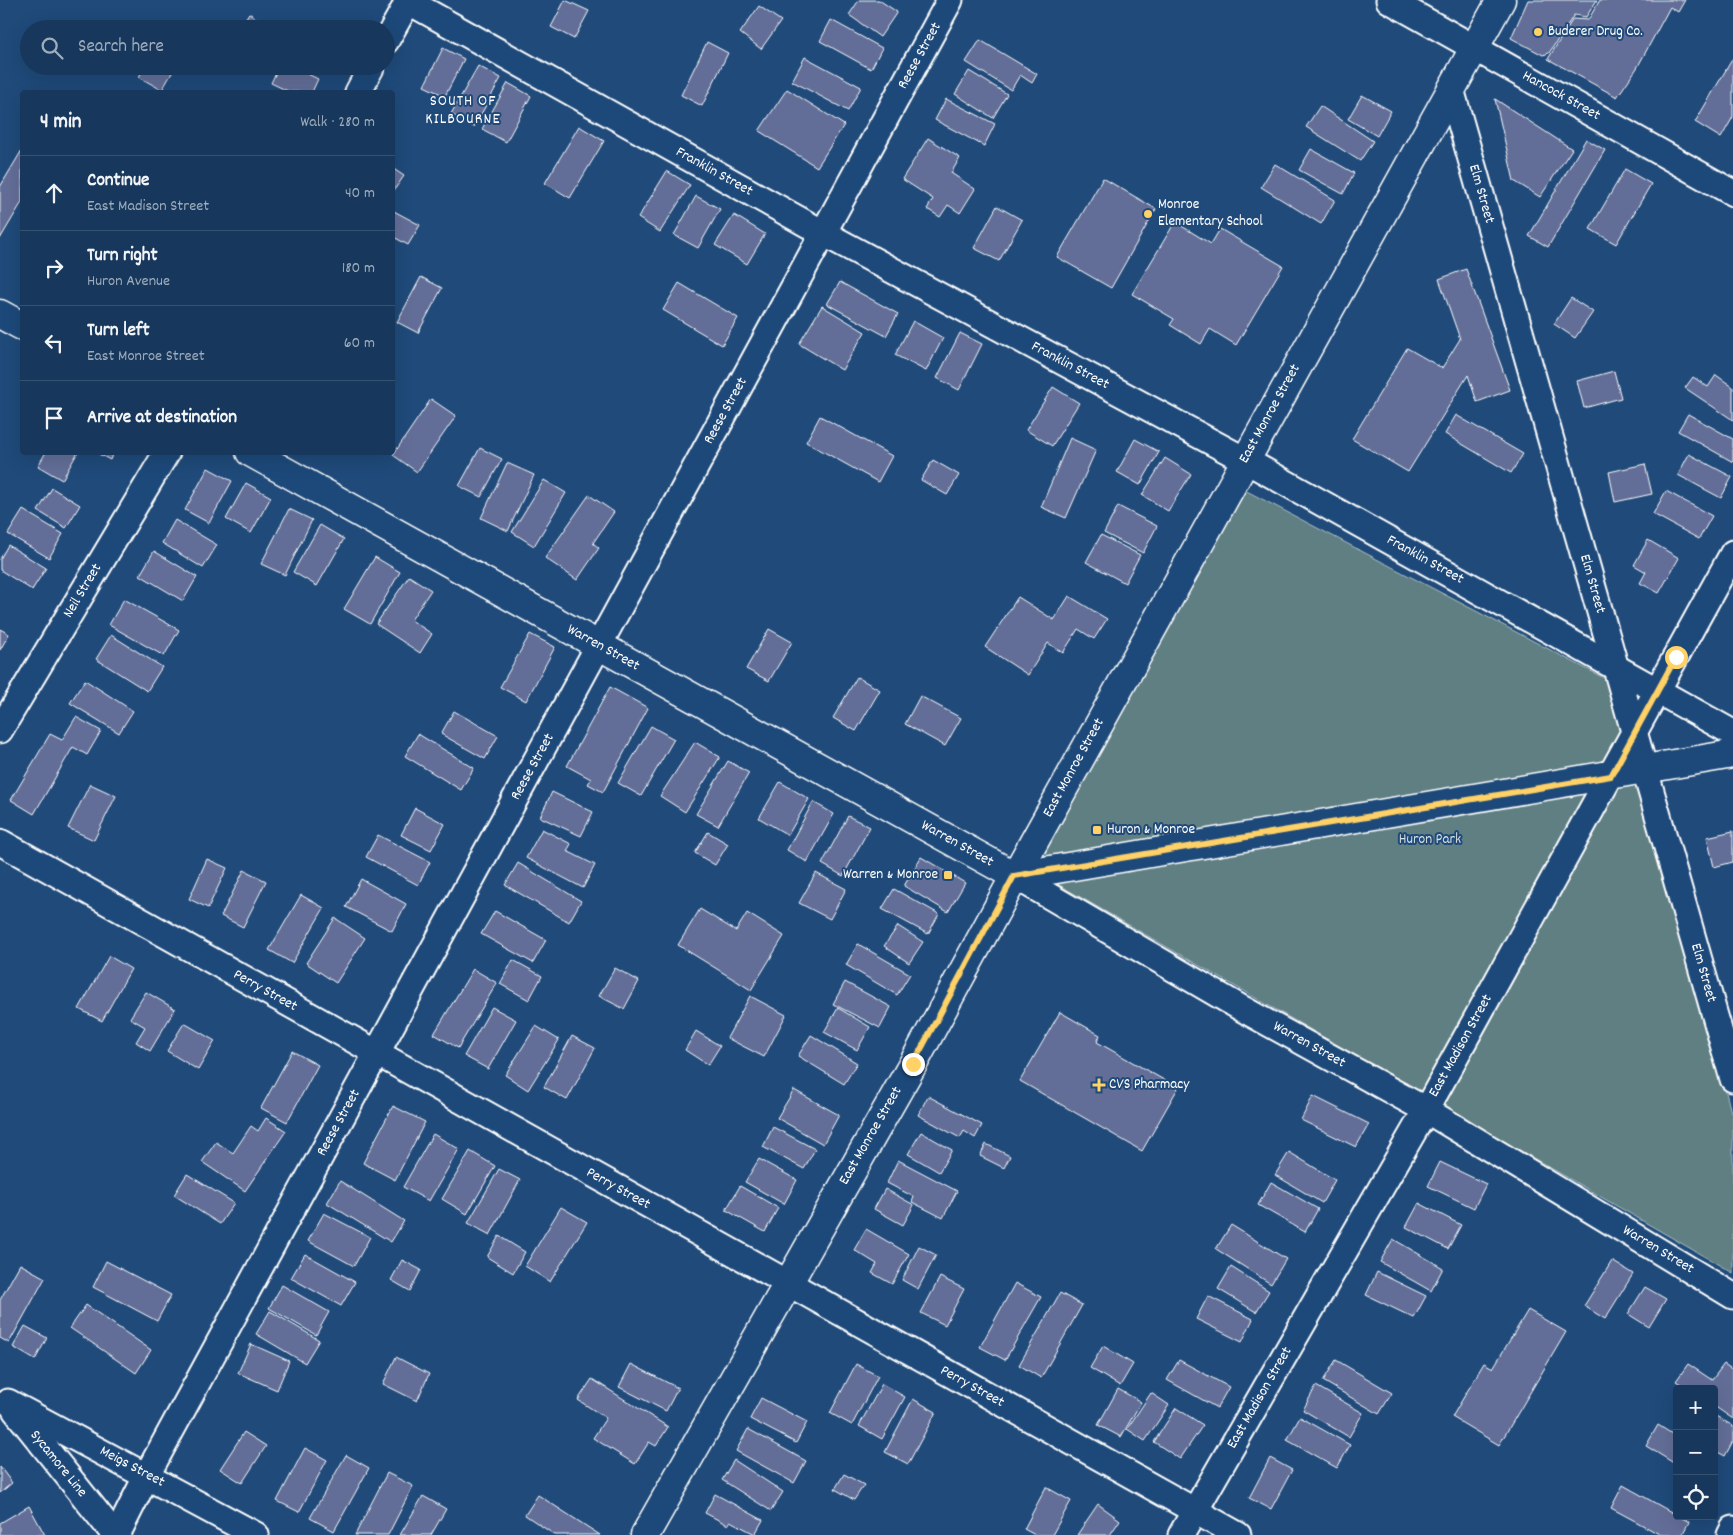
<!DOCTYPE html>
<meta charset="utf-8">
<style>
:root{--surface:#17385c;--page:#244365;--text:#f1f3f6;--muted:#9eacbb;--line:#365272}
body{margin:0;font-family:Dekko,sans-serif;background:var(--page);color:var(--text)}
.controls{position:absolute;right:15px;bottom:15px;display:grid;overflow:hidden;border-radius:5px;box-shadow:0 5px 20px #0002}
.controls button{width:45px;height:45px;display:grid;place-items:center;padding:0;border:0;border-bottom:1px solid var(--line);background:var(--surface);color:var(--text);font:25px sans-serif}
.stop{position:absolute;width:15px;height:15px;margin:-11px;border:4px solid #ffd166;border-radius:50%;background:#fff}
.stop.end{background:#ffd166;border-color:#fff;box-shadow:0 1px 5px #0008}
.list{margin:0;padding:0;list-style:none}
h2{display:flex;justify-content:space-between;align-items:center;height:65px;margin:0;padding:0 20px;font-size:21px}
h2 small{font-size:16px;font-weight:400;color:var(--muted)}
.list li{display:grid;grid-template-columns:32px 1fr auto;gap:15px;align-items:center;box-sizing:border-box;height:75px;padding:0 20px;border-top:1px solid var(--line)}
.list b{display:block;font-size:19px;white-space:nowrap}
.list p{margin:0;font-size:16px;white-space:nowrap;color:var(--muted)}
.list em{font-size:16px;font-style:normal;color:var(--muted)}
.icon{flex:none;width:28px;height:28px;fill:none;stroke:currentColor;stroke-width:2;stroke-linecap:round;stroke-linejoin:round}
.map{position:relative;flex:none;width:1733px;height:1535px;overflow:hidden}
.search{position:absolute;background:var(--surface);box-shadow:0 5px 20px #0002;left:20px;top:20px;width:375px;height:55px;display:flex;align-items:center;gap:12px;box-sizing:border-box;padding:0 18px;border-radius:28px;color:var(--muted);font-size:19px}
.panel{position:absolute;background:var(--surface);box-shadow:0 5px 20px #0002;left:20px;top:90px;width:375px;height:365px;border-radius:5px}
.map>svg:first-child{display:block}
.park{fill:#5e7f83;stroke:#aebfc1}
.building{fill:#636e98;stroke:#fff}
.lines{fill:none;stroke-linecap:round;stroke-linejoin:round}
.minor-casing{stroke:#fff;stroke-width:29}
.major-casing{stroke:#fff;stroke-width:31}
.minor{stroke:#1f4a7a;stroke-width:25}
.major{stroke:#1f4a7a;stroke-width:28}
.route{stroke:#ffd166;stroke-width:6}
.poi-dot{fill:#ffd166;stroke:#1f4a7a;stroke-width:2}
.labels{text-anchor:middle;dominant-baseline:central;stroke-width:4;stroke-linejoin:round;paint-order:stroke}
.poi-label{font-size:15px;fill:#fff;stroke:#1f4a7a;text-anchor:start}
.street-label{font-size:15px;fill:#fff;stroke:#1f4a7a}
.park-label{font-size:15px;fill:#d7dfe0;stroke:#1f4a7a}
.neighbourhood-label{font-size:16px;letter-spacing:1px;fill:#fff;stroke:#1f4a7a}
</style>
<div class="map">
<svg width="1733" height="1535" viewBox="0 0 1733 1535">
<rect width="100%" height="100%" fill="#1f4a7a"/>
<filter id="ink" filterUnits="userSpaceOnUse"><feTurbulence type="fractalNoise" baseFrequency=".02" numOctaves="2"/><feDisplacementMap in="SourceGraphic" scale="10" xChannelSelector="R" yChannelSelector="G"/><feConvolveMatrix kernelMatrix="1 2 1 2 8 2 1 2 1" color-interpolation-filters="sRGB"/></filter>
<g filter="url(#ink)">
<polygon class="park" points="1239,487 1623,688 1733,1120 1733,1273 1035,871"/>
<g class="building">
<polygon points="565,0 589,11 574,39 551,27"/>
<polygon points="859,0 879,0 897,12 880,37 849,15"/>
<polygon points="1528,0 1597,0 1586,17 1574,15 1549,53 1543,55 1511,38"/>
<polygon points="1600,0 1685,0 1678,12 1670,7 1637,68 1617,97 1548,59 1573,19 1588,20"/>
<polygon points="759,6 781,21 761,49 740,33"/>
<polygon points="249,13 272,29 239,29"/>
<polygon points="831,20 882,48 871,69 820,41"/>
<polygon points="980,40 1037,74 1032,83 1020,75 1011,90 966,62"/>
<polygon points="707,42 728,53 702,106 681,95"/>
<polygon points="443,48 464,59 445,96 424,86"/>
<polygon points="805,57 861,87 848,111 792,81"/>
<polygon points="1733,58 1733,117 1721,138 1695,122"/>
<polygon points="145,66 176,66 162,90 139,77"/>
<polygon points="279,66 291,66 318,79 312,92 290,92 271,83"/>
<polygon points="478,66 501,78 474,127 451,114"/>
<polygon points="969,71 1007,94 993,118 955,94"/>
<polygon points="508,83 531,96 506,142 482,129"/>
<polygon points="787,89 844,125 817,167 759,131"/>
<polygon points="1362,95 1391,111 1377,136 1348,119"/>
<polygon points="946,99 995,124 984,146 935,120"/>
<polygon points="1495,99 1572,149 1540,197 1514,181"/>
<polygon points="1320,106 1373,141 1360,161 1306,127"/>
<polygon points="579,126 604,141 570,198 545,183"/>
<polygon points="928,138 960,158 951,173 975,189 960,213 948,205 940,217 927,209 933,199 902,179"/>
<polygon points="1586,139 1605,150 1548,247 1529,236"/>
<polygon points="1311,149 1354,173 1343,194 1299,170"/>
<polygon points="22,150 22,202 0,239 0,187"/>
<polygon points="1275,164 1335,200 1321,224 1261,187"/>
<polygon points="392,168 404,176 392,193"/>
<polygon points="1625,169 1651,184 1616,244 1590,229"/>
<polygon points="667,171 690,185 660,232 638,218"/>
<polygon points="1103,178 1156,209 1111,288 1057,257"/>
<polygon points="696,196 720,209 698,248 674,235"/>
<polygon points="997,206 1022,220 999,261 974,248"/>
<polygon points="392,210 420,225 408,245 392,236"/>
<polygon points="734,215 765,234 747,264 715,245"/>
<polygon points="1175,222 1211,244 1220,229 1283,266 1236,345 1210,329 1201,344 1170,325 1174,319 1132,294"/>
<polygon points="1466,269 1510,390 1477,402 1468,375 1408,472 1352,439 1407,348 1442,368 1460,339 1439,279"/>
<polygon points="421,277 442,288 418,333 397,322"/>
<polygon points="840,282 898,314 886,336 827,304"/>
<polygon points="679,283 738,318 722,345 663,310"/>
<polygon points="1571,298 1593,312 1575,338 1554,324"/>
<polygon points="822,306 865,332 842,370 799,344"/>
<polygon points="913,321 943,338 926,371 895,355"/>
<polygon points="960,333 982,344 959,390 937,378"/>
<polygon points="1614,371 1621,398 1584,408 1577,381"/>
<polygon points="1716,375 1733,387 1733,420 1685,388 1693,377 1708,387"/>
<polygon points="1053,387 1079,403 1052,446 1026,430"/>
<polygon points="431,399 456,416 417,472 393,455"/>
<polygon points="1688,414 1733,439 1733,462 1678,431"/>
<polygon points="1456,415 1523,454 1511,473 1445,434"/>
<polygon points="820,416 892,456 878,482 806,442"/>
<polygon points="1070,438 1096,450 1066,518 1041,507"/>
<polygon points="1135,439 1159,452 1140,485 1117,472"/>
<polygon points="480,448 502,459 481,497 459,486"/>
<polygon points="46,452 78,452 62,480 38,466"/>
<polygon points="95,452 113,452 110,460"/>
<polygon points="1689,454 1732,477 1721,498 1678,475"/>
<polygon points="1165,458 1191,474 1168,511 1142,495"/>
<polygon points="933,460 959,475 947,495 921,480"/>
<polygon points="507,463 534,475 508,531 481,518"/>
<polygon points="1645,464 1652,494 1615,502 1609,472"/>
<polygon points="208,468 232,481 209,523 185,510"/>
<polygon points="544,480 566,493 534,546 512,532"/>
<polygon points="246,483 271,497 251,533 226,519"/>
<polygon points="52,488 80,505 66,528 38,511"/>
<polygon points="1666,491 1712,516 1699,539 1653,514"/>
<polygon points="589,495 614,512 593,543 599,548 577,580 545,558"/>
<polygon points="1118,506 1157,526 1143,553 1104,533"/>
<polygon points="289,509 312,520 285,575 261,564"/>
<polygon points="23,510 63,534 49,558 8,534"/>
<polygon points="175,520 217,545 203,568 162,543"/>
<polygon points="320,525 344,539 317,586 293,572"/>
<polygon points="1101,535 1140,555 1125,583 1086,562"/>
<polygon points="1648,540 1679,558 1659,593 1640,583 1646,572 1634,565"/>
<polygon points="8,545 46,568 32,590 0,570 0,559"/>
<polygon points="154,551 197,577 183,601 140,575"/>
<polygon points="375,557 400,572 370,624 344,609"/>
<polygon points="409,576 431,590 411,620 432,634 420,653 376,624"/>
<polygon points="1069,596 1107,619 1094,639 1078,629 1063,653 1048,643 1028,675 985,647 1018,597 1054,620"/>
<polygon points="124,599 179,630 164,656 109,625"/>
<polygon points="0,629 9,634 0,650"/>
<polygon points="769,629 792,642 769,681 746,669"/>
<polygon points="530,634 555,647 526,701 500,687"/>
<polygon points="111,635 162,667 147,691 96,659"/>
<polygon points="857,677 880,690 856,731 833,718"/>
<polygon points="85,680 133,711 119,733 70,703"/>
<polygon points="610,687 648,708 603,792 588,784 591,779 567,766"/>
<polygon points="920,696 961,718 945,746 905,724"/>
<polygon points="454,711 498,736 485,759 441,734"/>
<polygon points="76,717 101,731 87,755 73,747 34,814 11,800 50,734 62,740"/>
<polygon points="651,726 674,739 641,796 618,783"/>
<polygon points="418,734 474,768 461,790 405,756"/>
<polygon points="695,742 720,757 685,812 660,796"/>
<polygon points="728,761 749,773 718,826 696,814"/>
<polygon points="780,782 809,799 788,835 759,818"/>
<polygon points="90,784 116,796 94,840 68,828"/>
<polygon points="552,792 593,812 581,836 540,817"/>
<polygon points="813,802 834,814 807,862 787,850"/>
<polygon points="415,808 445,824 431,850 401,835"/>
<polygon points="848,816 870,827 843,876 822,864"/>
<polygon points="542,829 571,844 567,851 595,865 583,888 526,858"/>
<polygon points="1733,831 1733,862 1714,867 1707,837"/>
<polygon points="708,832 728,844 715,865 695,853"/>
<polygon points="378,835 430,862 418,885 366,857"/>
<polygon points="921,857 965,883 948,912 904,886"/>
<polygon points="207,859 227,868 208,908 189,899"/>
<polygon points="518,863 581,901 569,922 505,885"/>
<polygon points="244,870 266,881 243,927 221,916"/>
<polygon points="816,873 846,889 830,919 799,903"/>
<polygon points="361,879 406,904 392,931 346,907"/>
<polygon points="894,889 939,914 928,934 882,909"/>
<polygon points="301,895 324,908 292,963 269,950"/>
<polygon points="700,909 736,931 747,913 784,936 751,990 678,945"/>
<polygon points="495,911 546,940 533,963 481,934"/>
<polygon points="335,918 365,938 336,983 306,963"/>
<polygon points="898,926 923,942 909,963 884,946"/>
<polygon points="858,944 910,974 897,995 846,965"/>
<polygon points="109,956 131,969 102,1021 79,1009"/>
<polygon points="513,960 542,976 529,1000 500,984"/>
<polygon points="615,968 639,981 624,1009 599,996"/>
<polygon points="473,969 497,983 458,1048 434,1034"/>
<polygon points="845,982 891,1007 880,1028 833,1004"/>
<polygon points="146,992 175,1009 150,1051 136,1042 145,1027 130,1018"/>
<polygon points="750,996 786,1015 764,1057 727,1038"/>
<polygon points="492,1007 516,1020 488,1069 464,1056"/>
<polygon points="838,1008 870,1027 857,1050 824,1032"/>
<polygon points="1060,1012 1100,1035 1097,1042 1178,1088 1142,1151 1020,1081"/>
<polygon points="184,1023 215,1041 198,1070 167,1051"/>
<polygon points="536,1026 559,1040 528,1090 505,1075"/>
<polygon points="696,1031 720,1046 708,1065 685,1050"/>
<polygon points="811,1035 857,1063 844,1084 798,1056"/>
<polygon points="572,1036 595,1048 567,1100 544,1087"/>
<polygon points="292,1051 318,1065 287,1122 261,1108"/>
<polygon points="794,1090 839,1115 823,1144 777,1118"/>
<polygon points="928,1096 982,1125 975,1138 964,1131 960,1138 918,1115"/>
<polygon points="1313,1096 1369,1124 1356,1147 1301,1120"/>
<polygon points="393,1106 425,1122 395,1180 363,1163"/>
<polygon points="266,1118 286,1131 245,1191 202,1162 216,1142 233,1153 251,1126 258,1131"/>
<polygon points="773,1127 815,1149 804,1169 763,1147"/>
<polygon points="921,1132 952,1150 939,1172 908,1154"/>
<polygon points="433,1134 459,1149 429,1201 403,1187"/>
<polygon points="986,1144 1010,1156 1004,1168 980,1156"/>
<polygon points="470,1151 495,1166 467,1214 442,1199"/>
<polygon points="1289,1152 1335,1180 1322,1203 1275,1175"/>
<polygon points="759,1159 797,1180 784,1204 745,1182"/>
<polygon points="898,1160 957,1191 943,1218 912,1202 914,1197 887,1183"/>
<polygon points="1440,1162 1486,1184 1474,1208 1428,1186"/>
<polygon points="499,1169 520,1180 490,1235 468,1223"/>
<polygon points="187,1174 234,1203 220,1224 174,1195"/>
<polygon points="340,1181 404,1221 391,1242 327,1203"/>
<polygon points="1271,1182 1318,1209 1305,1232 1258,1205"/>
<polygon points="740,1186 778,1208 765,1232 726,1210"/>
<polygon points="885,1189 914,1205 903,1225 874,1209"/>
<polygon points="1419,1203 1461,1225 1448,1249 1406,1227"/>
<polygon points="561,1207 587,1222 550,1282 525,1266"/>
<polygon points="324,1213 370,1237 354,1266 308,1241"/>
<polygon points="1231,1225 1286,1259 1271,1284 1216,1249"/>
<polygon points="866,1229 909,1254 892,1284 872,1273 877,1264 854,1250"/>
<polygon points="499,1236 525,1252 513,1273 487,1257"/>
<polygon points="1393,1239 1443,1268 1431,1291 1380,1262"/>
<polygon points="919,1246 936,1255 918,1289 902,1280"/>
<polygon points="305,1254 355,1282 341,1306 291,1278"/>
<polygon points="402,1260 421,1270 410,1291 391,1280"/>
<polygon points="106,1261 171,1295 157,1321 93,1287"/>
<polygon points="1612,1261 1633,1274 1605,1319 1584,1306"/>
<polygon points="20,1264 45,1278 9,1343 0,1338 0,1300"/>
<polygon points="1231,1267 1269,1291 1256,1312 1218,1289"/>
<polygon points="1377,1272 1426,1296 1414,1318 1366,1295"/>
<polygon points="940,1277 964,1289 945,1325 921,1313"/>
<polygon points="1015,1283 1041,1297 1005,1360 980,1347"/>
<polygon points="282,1285 329,1312 316,1335 269,1308"/>
<polygon points="1645,1287 1666,1299 1649,1327 1628,1314"/>
<polygon points="1060,1293 1082,1305 1041,1378 1019,1365"/>
<polygon points="1208,1296 1253,1319 1242,1342 1196,1319"/>
<polygon points="86,1305 151,1350 136,1373 70,1328"/>
<polygon points="1528,1310 1566,1332 1499,1445 1452,1417 1484,1363 1493,1368"/>
<polygon points="270,1311 319,1340 305,1363 256,1334"/>
<polygon points="25,1326 47,1338 35,1360 13,1347"/>
<polygon points="251,1344 289,1361 277,1390 238,1373"/>
<polygon points="1103,1346 1133,1364 1120,1386 1090,1368"/>
<polygon points="396,1357 429,1374 417,1401 383,1384"/>
<polygon points="1179,1360 1229,1387 1217,1408 1167,1380"/>
<polygon points="1336,1360 1392,1393 1379,1414 1323,1381"/>
<polygon points="631,1364 678,1388 666,1411 619,1387"/>
<polygon points="856,1364 878,1376 852,1425 830,1413"/>
<polygon points="1688,1364 1712,1380 1724,1364 1733,1370 1733,1419 1714,1406 1714,1389 1688,1389 1676,1381"/>
<polygon points="592,1379 668,1427 656,1446 649,1442 635,1464 593,1438 606,1418 578,1400"/>
<polygon points="882,1384 905,1397 882,1439 859,1426"/>
<polygon points="1316,1386 1363,1413 1349,1437 1303,1410"/>
<polygon points="1118,1389 1141,1402 1121,1437 1098,1425"/>
<polygon points="1151,1393 1169,1405 1145,1441 1127,1429"/>
<polygon points="761,1398 807,1422 796,1443 750,1419"/>
<polygon points="913,1399 936,1412 908,1464 885,1452"/>
<polygon points="1176,1408 1203,1425 1180,1459 1154,1442"/>
<polygon points="1714,1415 1733,1426 1733,1441 1725,1456 1714,1450"/>
<polygon points="1300,1417 1350,1445 1337,1468 1287,1440"/>
<polygon points="1658,1425 1677,1437 1677,1465 1646,1446"/>
<polygon points="748,1429 806,1461 794,1483 736,1451"/>
<polygon points="244,1432 266,1446 242,1483 220,1469"/>
<polygon points="305,1448 327,1460 299,1512 277,1501"/>
<polygon points="346,1455 369,1468 334,1531 310,1518"/>
<polygon points="1270,1458 1292,1470 1271,1509 1249,1498"/>
<polygon points="734,1460 783,1492 771,1511 722,1480"/>
<polygon points="0,1467 12,1483 0,1493"/>
<polygon points="387,1473 413,1486 388,1535 355,1535"/>
<polygon points="844,1474 864,1485 854,1500 835,1489"/>
<polygon points="1623,1485 1689,1522 1682,1535 1661,1535 1611,1508"/>
<polygon points="1046,1487 1071,1501 1052,1535 1035,1535 1024,1529"/>
<polygon points="715,1494 763,1520 755,1534 730,1521 728,1525 705,1513"/>
<polygon points="538,1495 600,1535 555,1535 525,1515"/>
<polygon points="423,1496 446,1509 431,1535 400,1535"/>
<polygon points="1098,1504 1120,1520 1110,1535 1077,1535"/>
<polygon points="29,1506 45,1535 0,1535 0,1523"/>
</g>
<g class="lines">
<defs>
<g id="minor">
<polyline points="406,0 823,233 1245,460 1733,733"/>
<polyline points="1389,0 1733,193"/>
<polyline points="386,41 409,0"/>
<polyline points="1451,89 1733,1079"/>
<polyline points="358,92 372,66"/>
<polyline points="0,730 167,452"/>
<polyline points="0,842 1238,1535"/>
<polyline points="1015,876 1241,1008 1426,1110 1733,1296"/>
<polyline points="8,1402 256,1535"/>
<polyline points="15,1410 115,1535"/>
<polyline points="117,1535 147,1475 950,0"/>
<polyline points="1181,1535 1426,1110 1733,553"/>
<polyline points="1730,1535 1733,1529"/>
</g>
<g id="major">
<polyline points="0,314 22,326"/>
<polyline points="250,452 1015,876"/>
<polyline points="1015,876 1733,754"/>
<polyline points="645,1535 913,1064 1015,876 1501,0"/>
</g>
</defs>
<use href="#minor" class="minor-casing"/>
<use href="#major" class="major-casing"/>
<use href="#minor" class="minor"/>
<use href="#major" class="major"/>
</g>
</g>
<g class="lines" filter="url(#ink)">
<polyline class="route" points="913,1064 1014,876 1611,776 1676,657"/>
</g>
<g class="poi-dot">
<circle cx="1538" cy="32" r="5"/>
<circle cx="1148" cy="214" r="5"/>
<rect x="1092" y="825" width="10" height="10" rx="2.5"/>
<rect x="943" y="870" width="10" height="10" rx="2.5"/>
<path d="M1096.5 1077.5h5v5h5v5h-5v5h-5v-5h-5v-5h5z"/>
</g>
<g class="labels">
<g class="poi-label">
<text x="1548" y="32">Buderer Drug Co.</text>
<text x="1158" y="205">Monroe<tspan x="1158" dy="17">Elementary School</tspan></text>
<text x="1107" y="830">Huron &amp; Monroe</text>
<text x="938" y="875" text-anchor="end">Warren &amp; Monroe</text>
<text x="1109" y="1085">CVS Pharmacy</text>
</g>
<g class="street-label">
<text transform="translate(920 56) rotate(-61)">Reese Street</text>
<text transform="translate(1561 96) rotate(29)">Hancock Street</text>
<text transform="translate(714 172) rotate(29)">Franklin Street</text>
<text transform="translate(1481 194) rotate(74)">Elm Street</text>
<text transform="translate(1070 366) rotate(28)">Franklin Street</text>
<text transform="translate(726 411) rotate(-61)">Reese Street</text>
<text transform="translate(1270 414) rotate(-61)">East Monroe Street</text>
<text transform="translate(1425 560) rotate(29)">Franklin Street</text>
<text transform="translate(1592 584) rotate(74)">Elm Street</text>
<text transform="translate(83 591) rotate(-59)">Neil Street</text>
<text transform="translate(603 648) rotate(29)">Warren Street</text>
<text transform="translate(533 767) rotate(-61)">Reese Street</text>
<text transform="translate(1074 768) rotate(-61)">East Monroe Street</text>
<text transform="translate(957 844) rotate(29)">Warren Street</text>
<text transform="translate(1703 973) rotate(74)">Elm Street</text>
<text transform="translate(265 991) rotate(29)">Perry Street</text>
<text transform="translate(1309 1045) rotate(29)">Warren Street</text>
<text transform="translate(1461 1046) rotate(-61)">East Madison Street</text>
<text transform="translate(339 1123) rotate(-61)">Reese Street</text>
<text transform="translate(871 1136) rotate(-60)">East Monroe Street</text>
<text transform="translate(618 1189) rotate(29)">Perry Street</text>
<text transform="translate(1658 1250) rotate(31)">Warren Street</text>
<text transform="translate(972 1387) rotate(29)">Perry Street</text>
<text transform="translate(1260 1398) rotate(-60)">East Madison Street</text>
<text transform="translate(58 1464) rotate(51)">Sycamore Line</text>
<text transform="translate(132 1467) rotate(28)">Meigs Street</text>
</g>
<g class="park-label">
<text x="1430" y="840">Huron Park</text>
</g>
<g class="neighbourhood-label">
<text x="463" y="101">SOUTH OF<tspan x="463" dy="18">KILBOURNE</tspan></text>
</g>
</g>
</svg>
<div class="controls">
<button>+</button>
<button>−</button>
<button><svg class="icon" aria-label="locate" viewBox="0 0 24 24"><circle cx="12" cy="12" r="6"/><path d="M12 2v4M12 18v4M2 12h4M18 12h4"/></svg></button>
</div>
<div class="stop" style="left:1676px;top:657px"></div>
<div class="stop end" style="left:913px;top:1064px"></div>
<div class="search"><svg class="icon" aria-label="search" viewBox="0 0 24 24"><circle cx="10" cy="10" r="6"/><path d="M15 15l6 6"/></svg>Search here</div>
<section class="panel">
<h2>4 min<small>Walk · 280 m</small></h2>
<ul class="list">
<li><svg class="icon" aria-label="ahead" viewBox="0 0 24 24"><path d="M12 20V5M6 11l6-6 6 6"/></svg><div><b>Continue</b><p>East Madison Street</p></div><em>40 m</em></li>
<li><svg class="icon" aria-label="right" viewBox="0 0 24 24"><path d="M7 20v-9h11M14 6l5 5-5 5"/></svg><div><b>Turn right</b><p>Huron Avenue</p></div><em>180 m</em></li>
<li><svg class="icon" aria-label="left" viewBox="0 0 24 24"><path d="M17 20v-9H6M10 6l-5 5 5 5"/></svg><div><b>Turn left</b><p>East Monroe Street</p></div><em>60 m</em></li>
<li><svg class="icon" aria-label="arrive" viewBox="0 0 24 24"><path d="M6 21V4h12l-3 4 3 4H6"/></svg><div><b>Arrive at destination</b></div></li>
</ul>
</section>
</div>
